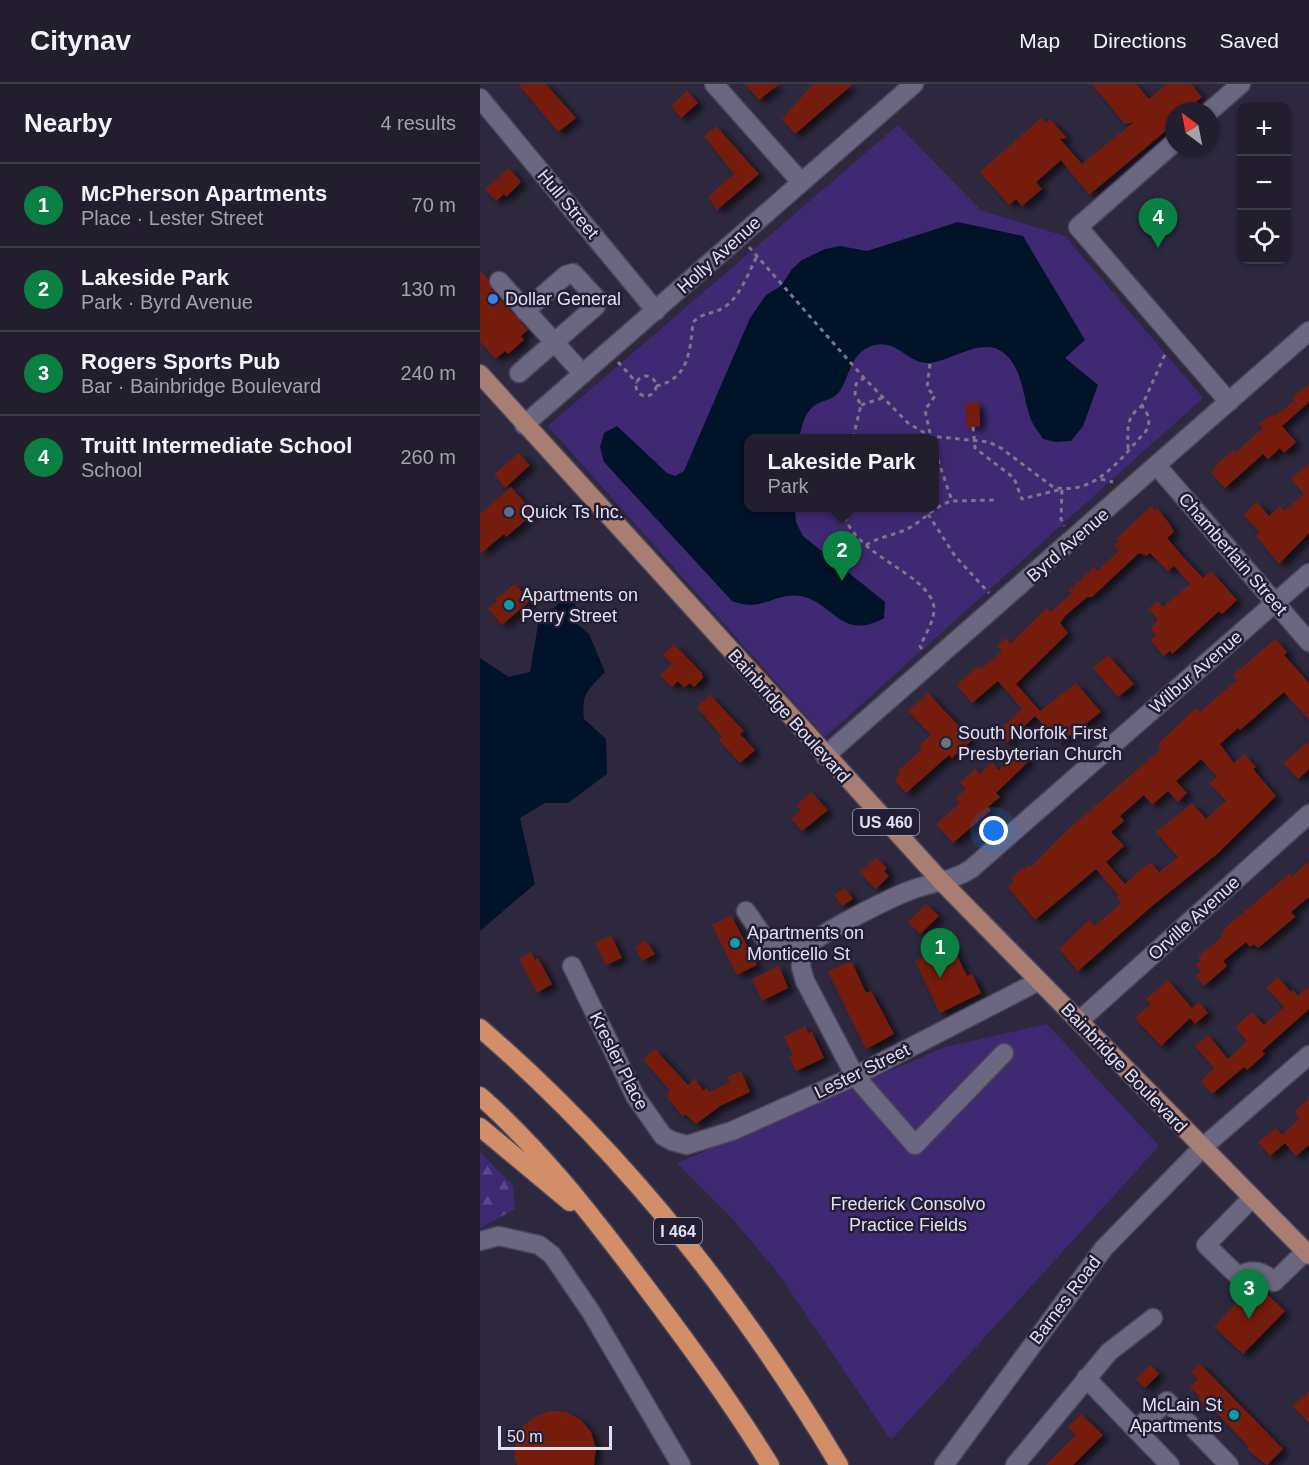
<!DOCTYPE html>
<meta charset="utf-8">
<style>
:root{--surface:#221e2e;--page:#2a2736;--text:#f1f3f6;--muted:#a2a2aa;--line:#3f3c4a;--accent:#0b8043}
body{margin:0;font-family:Arial,sans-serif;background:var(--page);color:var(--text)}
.controls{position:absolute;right:18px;top:18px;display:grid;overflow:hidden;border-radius:12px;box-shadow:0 2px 4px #0004}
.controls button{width:54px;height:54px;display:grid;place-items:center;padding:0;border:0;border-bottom:2px solid var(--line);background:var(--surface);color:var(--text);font:30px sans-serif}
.compass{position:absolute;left:685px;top:18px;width:54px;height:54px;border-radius:50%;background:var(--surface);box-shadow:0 2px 4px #0004;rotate:328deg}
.scale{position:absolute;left:18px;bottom:15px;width:114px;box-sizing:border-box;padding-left:6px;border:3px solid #e3e0ef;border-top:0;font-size:16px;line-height:21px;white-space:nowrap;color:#e3e0ef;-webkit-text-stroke:4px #231e34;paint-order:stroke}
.you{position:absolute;left:514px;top:747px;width:21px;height:21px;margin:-15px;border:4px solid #fff;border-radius:50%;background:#1a73e8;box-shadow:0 0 0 9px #1a73e833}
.badge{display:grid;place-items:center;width:39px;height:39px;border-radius:50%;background:var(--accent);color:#fff;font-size:20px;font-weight:700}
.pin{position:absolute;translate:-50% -50px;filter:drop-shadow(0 2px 3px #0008)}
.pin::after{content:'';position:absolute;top:32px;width:21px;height:18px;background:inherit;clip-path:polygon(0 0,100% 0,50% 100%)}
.popup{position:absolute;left:264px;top:350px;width:195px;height:78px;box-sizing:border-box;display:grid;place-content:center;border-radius:12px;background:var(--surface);filter:drop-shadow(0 2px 4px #0005);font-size:20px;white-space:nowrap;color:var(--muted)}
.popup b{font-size:22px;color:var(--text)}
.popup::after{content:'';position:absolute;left:50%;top:100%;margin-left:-12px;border:12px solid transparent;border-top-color:var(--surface)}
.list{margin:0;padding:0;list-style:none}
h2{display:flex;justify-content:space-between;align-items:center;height:78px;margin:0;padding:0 24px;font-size:26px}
h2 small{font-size:20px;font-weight:400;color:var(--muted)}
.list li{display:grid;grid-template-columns:39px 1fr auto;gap:18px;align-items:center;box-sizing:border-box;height:84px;padding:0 24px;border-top:2px solid var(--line)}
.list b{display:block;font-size:22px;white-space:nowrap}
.list p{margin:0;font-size:20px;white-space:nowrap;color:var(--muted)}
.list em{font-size:20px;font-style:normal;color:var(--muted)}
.icon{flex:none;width:33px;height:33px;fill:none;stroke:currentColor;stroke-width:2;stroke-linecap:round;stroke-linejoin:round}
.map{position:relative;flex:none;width:829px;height:1381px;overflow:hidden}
header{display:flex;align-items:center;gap:36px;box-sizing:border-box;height:84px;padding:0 30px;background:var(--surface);border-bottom:2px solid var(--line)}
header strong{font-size:28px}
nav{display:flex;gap:33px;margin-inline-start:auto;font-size:21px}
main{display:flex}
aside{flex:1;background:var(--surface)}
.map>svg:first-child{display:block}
.green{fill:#402973;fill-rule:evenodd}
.forest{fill:url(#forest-firs)}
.water{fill:#011328}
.building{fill:#751e0f;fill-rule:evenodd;filter:url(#shadow)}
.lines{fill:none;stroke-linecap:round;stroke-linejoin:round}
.minor-casing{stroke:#4b4659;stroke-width:21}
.major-casing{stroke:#4b4659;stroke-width:21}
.highway-casing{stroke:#4b4659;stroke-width:21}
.path{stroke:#7b778a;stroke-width:3;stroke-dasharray:4.5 4.5;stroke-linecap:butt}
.minor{stroke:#6b6780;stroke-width:18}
.major{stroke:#a97e72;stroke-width:18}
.highway{stroke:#d28e69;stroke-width:18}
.shop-dot{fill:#3f7fe0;stroke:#231e34;stroke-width:2}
.service-dot{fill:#5c6f8a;stroke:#231e34;stroke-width:2}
.culture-dot{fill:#0f9aa8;stroke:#231e34;stroke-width:2}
.worship-dot{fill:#6b7280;stroke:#231e34;stroke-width:2}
.labels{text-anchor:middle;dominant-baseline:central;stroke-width:5;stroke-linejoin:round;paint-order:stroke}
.shield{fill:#231e34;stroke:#a9a6b7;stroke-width:1.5}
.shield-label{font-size:16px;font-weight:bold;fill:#e3e0ef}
.street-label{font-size:18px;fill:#e3e0ef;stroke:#231e34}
.poi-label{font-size:18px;fill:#e3e0ef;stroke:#231e34;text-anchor:start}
.park-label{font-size:18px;fill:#e1def4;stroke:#231e34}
</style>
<header>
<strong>Citynav</strong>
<nav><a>Map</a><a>Directions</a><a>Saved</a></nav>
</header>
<main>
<aside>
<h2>Nearby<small>4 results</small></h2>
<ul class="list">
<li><span class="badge">1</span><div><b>McPherson Apartments</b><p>Place · Lester Street</p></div><em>70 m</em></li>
<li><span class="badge">2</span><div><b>Lakeside Park</b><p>Park · Byrd Avenue</p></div><em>130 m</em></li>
<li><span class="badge">3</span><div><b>Rogers Sports Pub</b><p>Bar · Bainbridge Boulevard</p></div><em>240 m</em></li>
<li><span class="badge">4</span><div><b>Truitt Intermediate School</b><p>School</p></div><em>260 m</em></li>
</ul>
</aside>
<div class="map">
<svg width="829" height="1381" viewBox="0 0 829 1381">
<defs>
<pattern id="forest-firs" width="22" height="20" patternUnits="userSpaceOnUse" patternTransform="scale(1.5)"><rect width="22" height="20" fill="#402973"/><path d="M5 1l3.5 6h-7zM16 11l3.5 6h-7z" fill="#5b4887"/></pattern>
<filter id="shadow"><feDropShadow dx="6" dy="4" stdDeviation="3" flood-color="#0009"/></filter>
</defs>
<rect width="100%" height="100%" fill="#2d283e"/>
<g class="green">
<path d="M418 41 502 127 585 152 723 314 345 653 68 342ZM269 354H455V424H269Z"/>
<polygon points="567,940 679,1062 411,1356 298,1189 250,1132 197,1079 465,963"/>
</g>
<polygon class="forest" points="0,1068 33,1102 35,1125 0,1144"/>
<g class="water">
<path d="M478 138 543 152 605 256 585 274 618 301 603 342 591 357 576 358 563 355C560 350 556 345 553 340 542 317 545 287 524 269 502 252 472 277 450 279 426 281 416 250 387 264 372 271 369 292 361 305 354 317 344 315 334 322 324 329 322 343 319 354H269V424H315L316 438 323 452 405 518 404 534C361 558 354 518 320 512 295 508 282 529 252 517L124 378 120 363 124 349 137 342 187 389 195 392 204 387 270 234 286 211 301 202 312 185 322 176 345 165 360 162 387 167Z"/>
<path d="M85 513 92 515 96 522 92 535 109 550 125 588C108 606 101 610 104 635L126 655 127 690 88 719H65L40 734 55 800 0 847V574L29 593 50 588 60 529 74 524Z"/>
</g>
<g class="building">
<polygon points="38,0 66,0 96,34 78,48"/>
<polygon points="265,0 299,0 279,16"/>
<polygon points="333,0 373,0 315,50 302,35"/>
<polygon points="612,0 656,0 669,15 687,0 711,0 722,13 706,27 694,27 694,40 609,111 581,76 556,98 562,105 542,122 536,115 529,121 500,88 561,34 566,39 570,35 587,54 580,55 602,80 654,38 645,40"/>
<polygon points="207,7 218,19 201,34 191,22"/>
<polygon points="236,42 279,90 237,126 228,113 254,90 224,52"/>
<polygon points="29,84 41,98 26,113 24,110 16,117 5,105"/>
<polygon points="0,186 8,195 11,205 48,246 41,252 44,256 28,270 25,267 15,275 0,257"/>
<polygon points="829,300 829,318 802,342 816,358 804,369 800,364 788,375 783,370 745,404 731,389 736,384 735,382 753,366 755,369 783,344 779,340 792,330 794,333 815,316 813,313"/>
<polygon points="499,318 500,342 487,344 485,320"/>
<polygon points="39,369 50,381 25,404 14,390"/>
<polygon points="829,379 829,449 799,480 776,452 780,449 763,430 777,418 789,432 800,422 804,427 824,410 811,395"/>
<polygon points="31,403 54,429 26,453 24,450 0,470 0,430"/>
<polygon points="671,422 674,426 677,424 689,439 694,448 687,454 704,474 723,494 731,487 757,516 742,530 739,527 692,570 690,567 684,572 670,556 676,551 671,545 678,535 668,525 678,517 683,523 710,500 694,482 688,487 670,469 666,472 659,469 612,513 607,513 585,532 580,539 588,549 536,600 560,627 596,599 621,628 580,659 555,632 527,659 517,648 542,625 518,597 492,619 477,601 498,582 501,585 522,567 517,561 526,554 531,559 567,524 570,528 592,509 589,507 614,483 617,487 639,467 634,462 640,457 637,454"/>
<polygon points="35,500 50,517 22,541 8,524 17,517 15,515"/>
<path d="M795 555 807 568 804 571 829 599V636L804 608 760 646 758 644 740 660 754 679 764 670 776 683 773 685 796 712 737 770 672 822 598 887 579 865 609 836 614 842 641 820 637 814 639 812 616 785 555 836 528 803 534 798 531 794 542 784 544 785 549 781 551 783 584 749 680 666 679 659 701 638 716 624 720 628 757 596 753 591ZM721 675 737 693 730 699 746 717 726 735 712 719 676 748 698 773 679 788 670 778 645 800 626 778 644 762 631 748 644 737 640 732 664 711 672 721 688 707 698 718 707 709 696 697Z"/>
<polygon points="194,560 221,588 223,594 214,603 210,599 204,604 198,597 192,603 180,591 192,580 183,571"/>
<polygon points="628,571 654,600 638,613 613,584"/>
<polygon points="448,609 492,656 472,674 469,671 426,709 414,695 420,690 418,687 442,665 439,662 451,651 428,627"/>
<polygon points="230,611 264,647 260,650 275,666 260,679 239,656 242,653 217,623"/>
<polygon points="829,657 829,685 818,695 803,679"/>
<polygon points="540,667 549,677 516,709 520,713 508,723 511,726 473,759 456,740 480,719 476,714 486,705 480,698 496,685 500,690 512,679 519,686"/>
<polygon points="331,708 348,726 322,747 311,735 321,726 317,721"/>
<polygon points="396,773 407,784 404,787 409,792 396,805 380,789"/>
<polygon points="829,777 829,813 811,828 815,833 778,864 774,860 770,863 766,858 743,877 747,882 724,902 716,892 721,887 716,881 721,877 718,873 743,852 741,850 745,844 809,790 811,793"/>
<polygon points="365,804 373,815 362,822 354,811"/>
<polygon points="446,820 459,832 440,850 428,838"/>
<polygon points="251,831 277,881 257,891 232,841"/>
<polygon points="131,851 142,874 126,881 115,859"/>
<polygon points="166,857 175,870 162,877 155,863"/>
<polygon points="471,859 487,892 492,890 501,909 460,929 435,877"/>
<polygon points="51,868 55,876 58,874 72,900 57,909 39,875"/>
<polygon points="371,876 386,909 391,907 414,950 386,965 348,888"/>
<polygon points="299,882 308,904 282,917 272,895"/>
<polygon points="798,893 811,908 813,906 818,912 829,902 829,925 782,967 785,970 767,986 764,983 732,1010 721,997 734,984 715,962 728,951 748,975 767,957 755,943 772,928 784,941 804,923 786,903"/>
<polygon points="688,896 712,924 719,918 728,929 715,940 710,934 681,962 655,934 671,920 666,915"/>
<polygon points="325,942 328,949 332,948 344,974 316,987 309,973 313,971 304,953"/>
<polygon points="175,965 208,1001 214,995 224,1007 226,1004 229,1008 250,998 248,993 261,987 270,1008 240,1022 216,1040 205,1030 203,1032 187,1014 190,1007 163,975"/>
<polygon points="829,1014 829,1061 816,1072 805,1059 790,1072 778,1058 796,1044 802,1051 820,1034 814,1028"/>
<polygon points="775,1199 805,1227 763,1270 734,1243"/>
<polygon points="720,1280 803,1365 787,1381 767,1365 769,1363 729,1321 726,1323 718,1315 720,1313 710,1303 718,1295 711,1288"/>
<polygon points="670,1281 679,1290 665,1304 656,1295"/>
<polygon points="829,1307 829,1339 813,1322"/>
<polygon points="71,1327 87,1328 101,1336 111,1348 116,1364 114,1381 37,1381 34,1372 36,1356 43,1342 56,1332"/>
<polygon points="601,1330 623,1351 593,1381 566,1381 596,1351 588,1343"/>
</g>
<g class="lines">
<defs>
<g id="minor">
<polyline points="234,0 321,98"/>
<polyline points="0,14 176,227"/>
<polyline points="730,27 761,0"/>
<polyline points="694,59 598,143 749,318"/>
<polyline points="19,197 103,290"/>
<polyline points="39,289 116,222 118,216 93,189 86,191 45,227"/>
<polyline points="44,341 434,0"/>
<polyline points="677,382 829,558"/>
<polyline points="345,672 829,247"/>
<polyline points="266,827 292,865 322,866"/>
<polyline points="92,882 155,1012 183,1052 192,1057 207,1061 252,1047 375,992 559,897"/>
<polyline points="599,937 829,730"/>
<path d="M524 969 435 1061 375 992 325 897 321 883 322 866C338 850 416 810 440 803 459 797 474 796 491 785L829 489"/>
<path d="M772 1114 726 1161 758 1192C773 1184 783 1187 794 1198L826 1167"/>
<polyline points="0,1157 19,1152 59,1161 72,1171 111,1228 201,1381"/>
<polyline points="606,1294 690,1381"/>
<polyline points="656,1346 687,1317 749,1381"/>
<polyline points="464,1381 624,1164 722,1064 829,971"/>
<polyline points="535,1381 629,1268 673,1234"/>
</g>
<polyline id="major" points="0,290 462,798 829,1171"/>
<g id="highway">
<path d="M0 944C144 1068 262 1218 359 1381"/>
<path d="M0 1012C61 1066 110 1129 159 1194 205 1255 250 1316 290 1381"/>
<polyline points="0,1043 90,1118"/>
</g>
</defs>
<use href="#minor" class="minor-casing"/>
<use href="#major" class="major-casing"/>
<use href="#highway" class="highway-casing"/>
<g class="path">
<path d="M269 163 384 294 428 339 450 352 509 358 521 364 573 403C615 413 641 374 666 347 671 337 669 331 662 322L686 268"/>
<polyline points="138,278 157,299"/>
<polyline points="450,280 447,304 455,312 445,326 451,354"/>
<circle cx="166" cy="302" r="10"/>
<path d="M176 302C209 295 210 267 213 238 225 227 232 231 243 224 259 215 269 188 277 172"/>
<polyline points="381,321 402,314"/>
<polyline points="493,343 495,364 534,394 542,415 582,405 581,435 584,442"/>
<polyline points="373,354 381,321 375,310 376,300 384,294"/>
<path d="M648 365C648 346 645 333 662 322"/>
<polyline points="455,367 472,417 515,416"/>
<polyline points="621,395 633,398"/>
<path d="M362 424C371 473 448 487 454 523 455 536 445 551 440 562L442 565"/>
<polyline points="448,430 475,472 509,509"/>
<path d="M386 461C400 452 417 451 431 443 446 434 455 422 472 417"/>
</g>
<use href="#minor" class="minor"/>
<use href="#major" class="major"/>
<use href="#highway" class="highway"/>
</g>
<circle class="shop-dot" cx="13" cy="215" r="6"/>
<circle class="service-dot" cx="29" cy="428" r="6"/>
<g class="culture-dot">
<circle cx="29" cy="521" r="6"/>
<circle cx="255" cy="859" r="6"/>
<circle cx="754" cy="1331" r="6"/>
</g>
<circle class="worship-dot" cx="466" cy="659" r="6"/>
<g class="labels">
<g class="shield">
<rect x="373" y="725" width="66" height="26" rx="4.5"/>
<rect x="174" y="1134" width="48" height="26" rx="4.5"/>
</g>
<g class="shield-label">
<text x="406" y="738">US 460</text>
<text x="198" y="1147">I 464</text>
</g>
<g class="street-label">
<text transform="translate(88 120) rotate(50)">Hull Street</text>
<text transform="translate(239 171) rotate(-42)">Holly Avenue</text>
<text transform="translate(588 461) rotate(-41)">Byrd Avenue</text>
<text transform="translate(753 470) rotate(49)">Chamberlain Street</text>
<text transform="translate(716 588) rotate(-41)">Wilbur Avenue</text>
<text transform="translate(309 632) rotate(48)">Bainbridge Boulevard</text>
<text transform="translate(714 834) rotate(-42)">Orville Avenue</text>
<text transform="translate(139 977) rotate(63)">Kresler Place</text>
<text transform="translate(644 984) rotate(46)">Bainbridge Boulevard</text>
<text transform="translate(382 987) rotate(-26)">Lester Street</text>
<text transform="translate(585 1216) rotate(-53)">Barnes Road</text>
</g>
<g class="poi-label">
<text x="25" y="215">Dollar General</text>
<text x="41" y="428">Quick Ts Inc.</text>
<text x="41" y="511">Apartments on<tspan x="41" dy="21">Perry Street</tspan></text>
<text x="478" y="649">South Norfolk First<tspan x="478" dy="21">Presbyterian Church</tspan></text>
<text x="267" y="849">Apartments on<tspan x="267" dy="21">Monticello St</tspan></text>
<text x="742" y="1321" text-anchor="end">McLain St<tspan x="742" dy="21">Apartments</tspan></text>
</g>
<g class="park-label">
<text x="428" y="1120">Frederick Consolvo<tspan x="428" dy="21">Practice Fields</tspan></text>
</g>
</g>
</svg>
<div class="controls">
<button>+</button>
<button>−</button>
<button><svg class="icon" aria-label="locate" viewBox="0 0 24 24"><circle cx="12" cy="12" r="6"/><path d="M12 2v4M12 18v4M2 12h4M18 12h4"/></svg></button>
</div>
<svg class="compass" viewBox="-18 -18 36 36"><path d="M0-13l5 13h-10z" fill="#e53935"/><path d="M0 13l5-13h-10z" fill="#a2a2aa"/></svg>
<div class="scale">50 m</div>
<div class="you"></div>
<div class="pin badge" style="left:460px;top:894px">1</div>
<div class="pin badge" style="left:362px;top:497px">2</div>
<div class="popup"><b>Lakeside Park</b>Park</div>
<div class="pin badge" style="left:769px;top:1235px">3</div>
<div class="pin badge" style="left:678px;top:164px">4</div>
</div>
</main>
